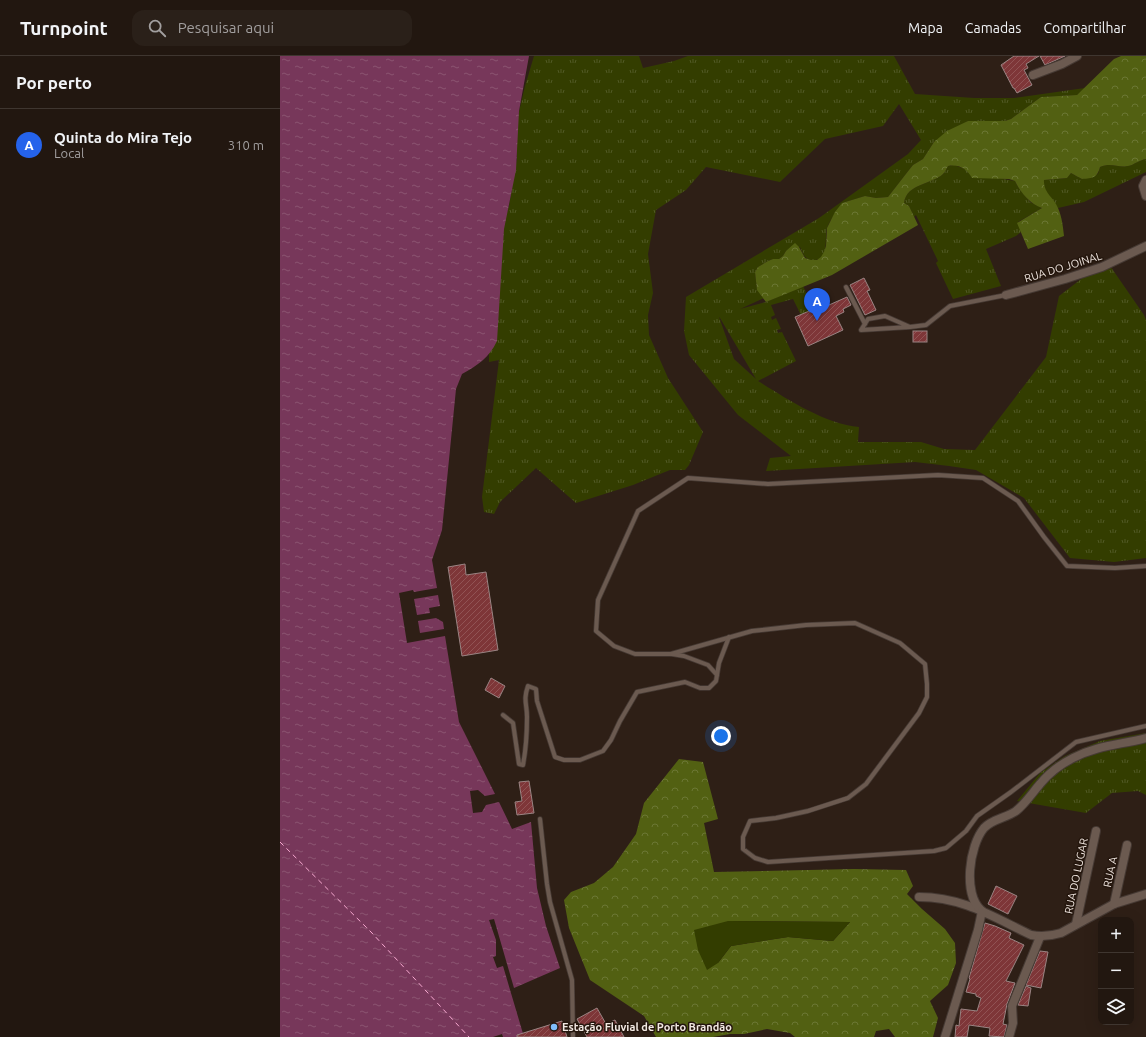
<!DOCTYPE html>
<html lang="pt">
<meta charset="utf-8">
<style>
:root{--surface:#221710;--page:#2a2019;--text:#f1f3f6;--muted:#a29f9f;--line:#3f3630;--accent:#2563eb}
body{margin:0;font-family:Ubuntu,sans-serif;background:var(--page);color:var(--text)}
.controls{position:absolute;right:12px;bottom:12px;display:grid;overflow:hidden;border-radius:8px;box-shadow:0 4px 16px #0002}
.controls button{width:36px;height:36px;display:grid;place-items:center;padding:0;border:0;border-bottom:1px solid var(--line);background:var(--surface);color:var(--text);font:20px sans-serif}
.you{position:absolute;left:441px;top:680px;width:14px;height:14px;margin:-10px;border:3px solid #fff;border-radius:50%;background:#1a73e8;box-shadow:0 0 0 6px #1a73e833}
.badge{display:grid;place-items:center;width:26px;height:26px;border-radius:50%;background:var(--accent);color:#fff;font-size:13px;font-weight:700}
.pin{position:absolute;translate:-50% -33px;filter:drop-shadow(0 1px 2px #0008)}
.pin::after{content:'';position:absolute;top:21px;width:14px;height:12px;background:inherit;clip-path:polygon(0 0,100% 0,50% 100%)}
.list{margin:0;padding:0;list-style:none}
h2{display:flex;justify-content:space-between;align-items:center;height:52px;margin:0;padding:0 16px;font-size:17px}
h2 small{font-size:13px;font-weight:400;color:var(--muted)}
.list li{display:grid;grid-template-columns:26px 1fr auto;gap:12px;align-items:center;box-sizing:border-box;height:72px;padding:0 16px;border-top:1px solid var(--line)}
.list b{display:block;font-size:15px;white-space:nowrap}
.list p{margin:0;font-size:13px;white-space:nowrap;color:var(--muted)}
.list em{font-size:13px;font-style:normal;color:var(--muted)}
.icon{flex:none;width:22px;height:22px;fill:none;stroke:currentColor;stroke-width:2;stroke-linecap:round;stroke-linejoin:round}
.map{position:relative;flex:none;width:866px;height:981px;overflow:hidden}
header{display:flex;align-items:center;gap:24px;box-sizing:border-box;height:56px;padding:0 20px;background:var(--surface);border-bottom:1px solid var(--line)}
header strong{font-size:19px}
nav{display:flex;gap:22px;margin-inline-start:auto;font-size:14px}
.search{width:280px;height:36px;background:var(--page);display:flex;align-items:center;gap:10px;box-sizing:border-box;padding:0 14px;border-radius:12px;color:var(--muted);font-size:15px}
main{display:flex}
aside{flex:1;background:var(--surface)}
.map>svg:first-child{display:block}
.grass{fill:url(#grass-tufts);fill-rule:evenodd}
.forest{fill:url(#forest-crowns);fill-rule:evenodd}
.green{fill:#333d00}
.water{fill:url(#water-ripples)}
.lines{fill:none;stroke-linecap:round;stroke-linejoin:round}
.ferry{stroke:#f9aad2;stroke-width:1;stroke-dasharray:5 4;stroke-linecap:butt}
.building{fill:url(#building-hatch);stroke:#9a8483}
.lane-casing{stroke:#463a34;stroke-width:5.5}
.street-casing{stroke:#463a34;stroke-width:10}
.lane{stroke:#6b5a50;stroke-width:4}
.street{stroke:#6b5a50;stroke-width:8}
.poi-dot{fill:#80bdfa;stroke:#24160d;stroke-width:1.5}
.labels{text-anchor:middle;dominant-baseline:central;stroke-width:3;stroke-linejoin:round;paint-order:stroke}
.street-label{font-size:11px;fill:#f2e8e2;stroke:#24160d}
.poi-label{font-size:11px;font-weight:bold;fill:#f2e8e2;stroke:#24160d;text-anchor:start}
</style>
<header>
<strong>Turnpoint</strong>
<div class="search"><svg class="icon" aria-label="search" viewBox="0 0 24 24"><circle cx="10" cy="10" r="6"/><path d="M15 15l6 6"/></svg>Pesquisar aqui</div>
<nav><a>Mapa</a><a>Camadas</a><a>Compartilhar</a></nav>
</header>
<main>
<aside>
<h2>Por perto<small></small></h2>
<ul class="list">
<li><span class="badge">A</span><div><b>Quinta do Mira Tejo</b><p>Local</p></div><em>310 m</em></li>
</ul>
</aside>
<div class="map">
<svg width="866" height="981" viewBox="0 0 866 981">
<defs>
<pattern id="grass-tufts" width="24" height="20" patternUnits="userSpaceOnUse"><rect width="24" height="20" fill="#333d00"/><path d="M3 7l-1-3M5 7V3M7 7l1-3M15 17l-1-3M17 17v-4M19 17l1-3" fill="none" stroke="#515925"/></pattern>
<pattern id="forest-crowns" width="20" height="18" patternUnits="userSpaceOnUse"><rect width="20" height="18" fill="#526012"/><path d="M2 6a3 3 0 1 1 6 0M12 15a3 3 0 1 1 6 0" fill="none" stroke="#6b7734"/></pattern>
<pattern id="water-ripples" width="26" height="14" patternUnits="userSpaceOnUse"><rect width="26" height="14" fill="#77375a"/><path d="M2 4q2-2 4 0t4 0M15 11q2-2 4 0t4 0" fill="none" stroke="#8b5471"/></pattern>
<pattern id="building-hatch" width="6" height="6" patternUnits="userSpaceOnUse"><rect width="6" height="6" fill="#7e3638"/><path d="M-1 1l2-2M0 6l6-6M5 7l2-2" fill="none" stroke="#915354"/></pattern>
</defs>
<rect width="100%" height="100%" fill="#2e1f16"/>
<g class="grass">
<path d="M254 0H359L363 12 394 5 408 0H614L635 38 694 42H734L805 32 797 39 761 41 731 63 725 65H688L654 86 643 103 633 109 629 114 608 141 596 142 585 140 562 147C558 155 550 163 547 172 544 181 550 203 535 204 525 205 523 198 520 191L506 195 503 200 499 203H493L488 205 478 211 475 216 477 233 484 242 460 253 486 246 523 230 534 253 521 259 513 243 491 249 495 259 491 261 492 264 496 262 501 273 497 274 498 277 502 276 516 305 478 325C507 343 545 368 579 371L578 386H641L664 393 695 394 766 301 779 240 826 204 864 259 866 264V502L834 506 790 502 744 442 696 414 669 410 635 406 486 415 490 402 511 400 458 359 409 299 404 275 406 241 539 162 628 98 641 84 619 48 603 70 545 83 500 126 426 111 406 134 376 154 368 198 373 237 368 259 369 279 388 322 423 376 409 409 405 414H390L353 429 296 447 256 412 220 446 214 458 204 456 202 441 219 304 209 306V270L224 166 229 150 237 102 236 69 245 30ZM439 261 440 262 476 323 454 303Z"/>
<path d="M866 103V116L804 146 778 152 763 132 764 124 787 122 791 117 802 123 818 118 820 111C831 106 838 112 848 110 854 109 859 104 866 103Z"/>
<path d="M674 109 685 113 689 117 735 125 738 131 750 146 762 152 738 166 741 176 736 180 706 193 721 230 673 243 656 207 658 205 636 159 634 161 629 150 624 147C627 127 651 129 663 118 665 116 667 112 668 110Z"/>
<polygon points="866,677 866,739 858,735 832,737 806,757 737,745 760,717 785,700 820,685"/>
</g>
<g class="forest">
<path d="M841 0H866V103C859 104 854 109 848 110 838 112 831 106 820 111 817 122 813 122 802 123L791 117 787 122 764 124C763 137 774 141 778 152 782 161 783 171 784 180L748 193 737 167 762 152C750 148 740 136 735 125L729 123 692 122C687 113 679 108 668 110 667 112 665 116 663 118 651 129 627 127 624 147L629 150 638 169 552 219 486 246 477 234 475 216 478 211 488 205 493 203H499L503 200 506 195 515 187 519 191 525 202 531 204H537L541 201 544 196 546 190 547 172 555 156 562 147 585 140 596 142 608 141 629 114 633 109 643 103 654 86 667 75 688 65H725L731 63 761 41 797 39 834 3Z"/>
<path d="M399 703 423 706 438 763 424 767 434 816 574 813 626 814 633 830 627 838 642 853 665 873 675 887 676 907 668 929 650 945 658 962 653 981H615L609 973 596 975 594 981H515L510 977 487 973 464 978H450L433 981H376L364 960 310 924 289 872 284 844 291 836 314 827 333 811 356 778 364 747ZM448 865 570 866 553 885 508 881 451 890 438 907Z"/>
</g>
<polygon class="green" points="448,865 570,866 553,885 508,881 451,890 438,907 427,914 418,894 414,874"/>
<g class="water">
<path d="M0 0H249L239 55 236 114 224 173 217 285C209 302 198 309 182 318L176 333 162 474 152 504 157 532 134 536 133 534 119 537 127 587 165 580 179 666 215 738 205 740 198 734 190 735 193 757 202 756 206 749 219 746 232 773 251 766 257 832 266 870 280 912 234 932 214 863 209 864 216 884V900L213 901 217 912 223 910 244 981H223L222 978 213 981H0Z"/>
<polygon points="158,539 160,550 149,552 150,557 137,559 134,543"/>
<polygon points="156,562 163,566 164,573 140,577 138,565"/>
</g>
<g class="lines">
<polyline class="ferry" points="0,786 91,876 189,981"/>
</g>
<g class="building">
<polygon points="734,0 759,0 746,8 748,12 744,14 752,29 737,37 734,32 733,32 721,9"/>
<polygon points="760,0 785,0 765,9"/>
<polygon points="584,222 590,234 587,235 596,254 585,259 570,229"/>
<polygon points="567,241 571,249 563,253 564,256 556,260 563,274 528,290 515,261 534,253 533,251 547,245 549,249"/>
<rect x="633" y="275" width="14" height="11"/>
<polygon points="185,508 186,519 206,516 218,594 182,600 168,511"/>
<polygon points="211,622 225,630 219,642 205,634"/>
<polygon points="249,725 254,757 237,759 235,746 242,745 239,726"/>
<polygon points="716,830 737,840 728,858 708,848"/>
<polygon points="705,867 715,870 731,877 729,882 744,889 726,925 735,927 727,948 723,968 727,969 724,981 709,980 710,972 689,969 687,981 675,981 676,969 679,970 681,953 697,955 701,942 696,940 696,938 686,936 690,923 689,922"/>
<polygon points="760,895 768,896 761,932 746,929"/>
<polygon points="746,930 751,932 748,950 738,949"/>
<polygon points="317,952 326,968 335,964 344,981 307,981 297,963"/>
<polygon points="282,965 287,981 237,981 237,979"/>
</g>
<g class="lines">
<defs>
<g id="lane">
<polyline points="566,231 585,268"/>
<polyline points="630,271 581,274 588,263 605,260 630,271 646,269 670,250 726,239"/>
<polyline points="866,510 835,512 787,510 764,481 738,445 703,422 658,419 488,428 408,422 358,455 318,544 316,575 334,590 355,598 391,598 472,575 526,569 575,567 620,587 645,608 647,628 647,641 639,657 586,728 568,742 528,755 496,762 470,765 463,781 463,793 475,802 488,806 654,795 666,792 686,775 697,760 731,736 796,686 866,670"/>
<polyline points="392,598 404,600 428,609 437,619"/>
<path d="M223 659 233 667 239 708 243 709C246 693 247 678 247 661 247 648 243 644 248 630L256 633 257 645 275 701 284 704H300L323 695 331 684 340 665 357 636 405 626 420 632H429L436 625 439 607 449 581"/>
<polyline points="260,763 267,828 270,846 292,924 293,981"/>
</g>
<g id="street">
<polyline points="753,19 782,8 797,0"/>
<polyline points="866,124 863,130 866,140"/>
<polyline points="726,239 785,223 822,211 866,190"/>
<path d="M639 841C683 841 713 861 751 879 762 881 771 880 781 877L834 848 866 838"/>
<polyline points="834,848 847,789"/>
<path d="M701 854C683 838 689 790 704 772 712 763 726 762 736 755 745 748 753 736 760 728 769 717 781 708 793 702 818 689 840 689 866 682"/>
<polyline points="796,868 816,775"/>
<polyline points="665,981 698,874 702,855"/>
<polyline points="729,981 733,967 732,950 760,881"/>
</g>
</defs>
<use href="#lane" class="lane-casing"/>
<use href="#street" class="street-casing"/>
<use href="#lane" class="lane"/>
<use href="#street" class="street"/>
</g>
<circle class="poi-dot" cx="274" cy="971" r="4"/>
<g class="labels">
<g class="street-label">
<text transform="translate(783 211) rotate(-17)">RUA DO JOINAL</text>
<text transform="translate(830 816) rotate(-78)">RUA A</text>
<text transform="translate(796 820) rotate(-78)">RUA DO LUGAR</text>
</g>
<g class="poi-label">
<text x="282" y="971">Estação Fluvial de Porto Brandão</text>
</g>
</g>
</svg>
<div class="controls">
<button>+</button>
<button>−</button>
<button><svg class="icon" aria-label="layers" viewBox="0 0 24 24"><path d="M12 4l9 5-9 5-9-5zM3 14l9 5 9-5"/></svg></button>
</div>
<div class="you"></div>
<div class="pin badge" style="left:537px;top:265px">A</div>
</div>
</main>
